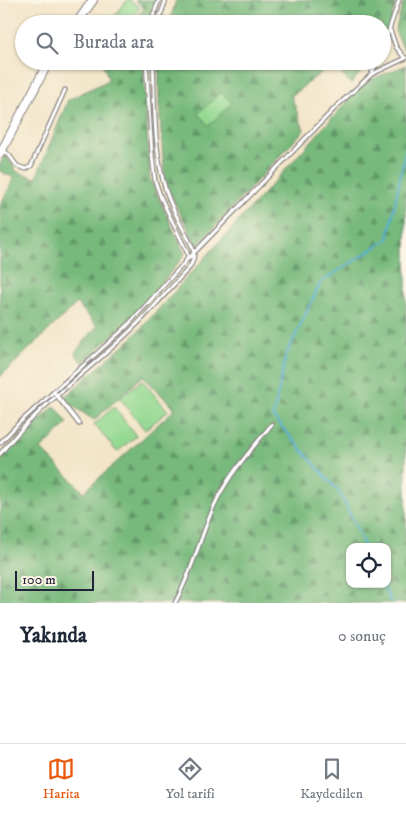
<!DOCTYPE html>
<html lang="tr">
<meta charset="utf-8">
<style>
:root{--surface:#fff;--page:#f2f2f3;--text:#1f2937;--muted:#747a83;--line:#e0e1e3;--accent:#ea580c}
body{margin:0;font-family:"IM FELL DW Pica",serif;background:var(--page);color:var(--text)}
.controls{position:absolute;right:15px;bottom:15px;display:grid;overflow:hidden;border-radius:10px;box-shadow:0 1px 4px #0004}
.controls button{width:45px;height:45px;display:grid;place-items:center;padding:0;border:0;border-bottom:1px solid var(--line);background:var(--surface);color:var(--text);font:25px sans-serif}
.scale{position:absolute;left:15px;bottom:12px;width:79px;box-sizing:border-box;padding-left:5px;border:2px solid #22223b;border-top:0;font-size:14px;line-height:18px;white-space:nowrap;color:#22223b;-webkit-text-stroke:4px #fcf5e5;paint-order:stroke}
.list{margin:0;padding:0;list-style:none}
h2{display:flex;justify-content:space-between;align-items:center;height:65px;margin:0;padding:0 20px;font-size:21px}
h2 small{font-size:16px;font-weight:400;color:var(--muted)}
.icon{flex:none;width:28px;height:28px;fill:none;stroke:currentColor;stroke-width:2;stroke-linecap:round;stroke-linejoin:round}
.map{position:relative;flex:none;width:406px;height:603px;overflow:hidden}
.search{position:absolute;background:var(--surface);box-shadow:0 1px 4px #0004;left:15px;right:15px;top:15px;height:55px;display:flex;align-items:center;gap:12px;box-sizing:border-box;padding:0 18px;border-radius:28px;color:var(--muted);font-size:19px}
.sheet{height:140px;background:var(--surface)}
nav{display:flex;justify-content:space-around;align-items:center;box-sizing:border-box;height:70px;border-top:1px solid var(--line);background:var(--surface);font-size:14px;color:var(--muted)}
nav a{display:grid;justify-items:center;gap:2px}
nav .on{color:var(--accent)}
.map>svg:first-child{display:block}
.forest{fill:url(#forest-firs);stroke:#4c6e5c;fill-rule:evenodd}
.pitch{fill:#94d992;stroke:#5b7e66}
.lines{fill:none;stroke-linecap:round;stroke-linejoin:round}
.stream{stroke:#54afd2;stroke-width:2}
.lane-casing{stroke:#8a8482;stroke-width:5.5}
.secondary-casing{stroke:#8a8482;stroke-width:10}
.lane{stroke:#fff;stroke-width:3}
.secondary{stroke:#fff;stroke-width:8}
</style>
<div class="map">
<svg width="406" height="603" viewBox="0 0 406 603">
<defs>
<pattern id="forest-firs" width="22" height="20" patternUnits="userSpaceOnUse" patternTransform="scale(1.25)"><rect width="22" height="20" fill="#77b97c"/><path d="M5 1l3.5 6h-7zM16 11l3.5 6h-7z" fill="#619667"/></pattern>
</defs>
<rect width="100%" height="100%" fill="#fcf5e5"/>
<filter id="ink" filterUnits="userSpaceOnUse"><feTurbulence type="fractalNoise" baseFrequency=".02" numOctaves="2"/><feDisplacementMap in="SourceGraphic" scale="10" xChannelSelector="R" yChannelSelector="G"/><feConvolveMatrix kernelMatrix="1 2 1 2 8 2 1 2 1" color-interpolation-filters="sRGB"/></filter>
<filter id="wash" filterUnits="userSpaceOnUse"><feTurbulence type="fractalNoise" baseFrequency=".0096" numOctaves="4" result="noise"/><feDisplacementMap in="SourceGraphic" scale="20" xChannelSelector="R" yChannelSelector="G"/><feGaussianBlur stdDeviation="1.12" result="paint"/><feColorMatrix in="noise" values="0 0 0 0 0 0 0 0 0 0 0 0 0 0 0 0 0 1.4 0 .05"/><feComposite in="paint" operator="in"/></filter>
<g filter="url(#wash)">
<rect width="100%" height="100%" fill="#f2e5c8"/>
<g class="forest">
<polygon points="135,0 157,0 148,24 131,24 144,8"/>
<polygon points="176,0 396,0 389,28 382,41 382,24 169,24"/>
<polygon points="404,0 406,0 406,52 404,50 395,31"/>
<polygon points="102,61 143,61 150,179 185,254 146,304 83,363 75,353 97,326 77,303 0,377 0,206 14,178 0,171 0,165 5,154 17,172 36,178 68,100 109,80"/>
<polygon points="159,61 370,61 351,84 332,64 291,96 304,130 197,246 165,184 159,104"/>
<path d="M406 65V603H0V462L17 441 55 406 68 423 41 449 84 492 175 409 143 376 94 420 62 399 133 337 365 82ZM350 547H387V584H350Z"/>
</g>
<g class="pitch">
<polygon points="127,0 130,0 140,8 127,24 109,24"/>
<polygon points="221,92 232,103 209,125 198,114"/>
<polygon points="142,380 168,411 145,430 120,398"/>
<polygon points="114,407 136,436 117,452 94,424"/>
</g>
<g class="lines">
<g class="stream">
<polyline points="365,547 340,493 273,417 286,355 321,282 388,239 406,147"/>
<polyline points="383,584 391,603"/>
</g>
</g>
</g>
<g filter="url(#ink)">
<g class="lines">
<defs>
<g id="lane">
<polyline points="150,24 159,0"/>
<polyline points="157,24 166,0"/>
<polyline points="390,30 396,47 405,58"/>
<polyline points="382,51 399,0"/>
<polyline points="372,72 378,61"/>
<polyline points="3,150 9,155 17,166 26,169 31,166 65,90"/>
<polyline points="188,259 337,106 372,74 406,58"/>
<polyline points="54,392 79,424"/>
<polyline points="0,443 18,424 126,327 186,261 188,256 187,252 161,198 155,181 152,155 146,61"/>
<path d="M0 454C37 407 87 372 130 331 151 311 170 288 190 267 194 259 195 254 192 246 183 228 172 210 166 191 153 150 155 103 153 61"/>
<path d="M175 603C192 572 200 538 214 506 228 475 251 450 272 424"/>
</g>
<g id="secondary">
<polyline points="76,24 93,0"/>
<polyline points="0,154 49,61"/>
</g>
</defs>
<use href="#lane" class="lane-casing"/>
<use href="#secondary" class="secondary-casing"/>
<use href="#lane" class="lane"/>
<use href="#secondary" class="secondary"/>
</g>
</g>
</svg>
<div class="controls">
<button><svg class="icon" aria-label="locate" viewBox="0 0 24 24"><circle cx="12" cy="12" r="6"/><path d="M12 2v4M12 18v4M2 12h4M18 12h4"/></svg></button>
</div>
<div class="scale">100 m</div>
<div class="search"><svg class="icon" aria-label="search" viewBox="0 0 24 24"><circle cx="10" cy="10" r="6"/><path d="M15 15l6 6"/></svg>Burada ara</div>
</div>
<section class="sheet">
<h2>Yakında<small>0 sonuç</small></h2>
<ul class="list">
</ul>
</section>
<nav>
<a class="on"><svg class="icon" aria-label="map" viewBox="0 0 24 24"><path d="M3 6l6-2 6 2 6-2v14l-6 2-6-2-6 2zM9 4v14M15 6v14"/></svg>Harita</a>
<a><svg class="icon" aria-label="directions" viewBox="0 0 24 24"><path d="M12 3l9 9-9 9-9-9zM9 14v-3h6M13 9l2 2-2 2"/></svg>Yol tarifi</a>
<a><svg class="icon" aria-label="saved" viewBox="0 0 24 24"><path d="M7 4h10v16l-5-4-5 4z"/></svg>Kaydedilen</a>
</nav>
